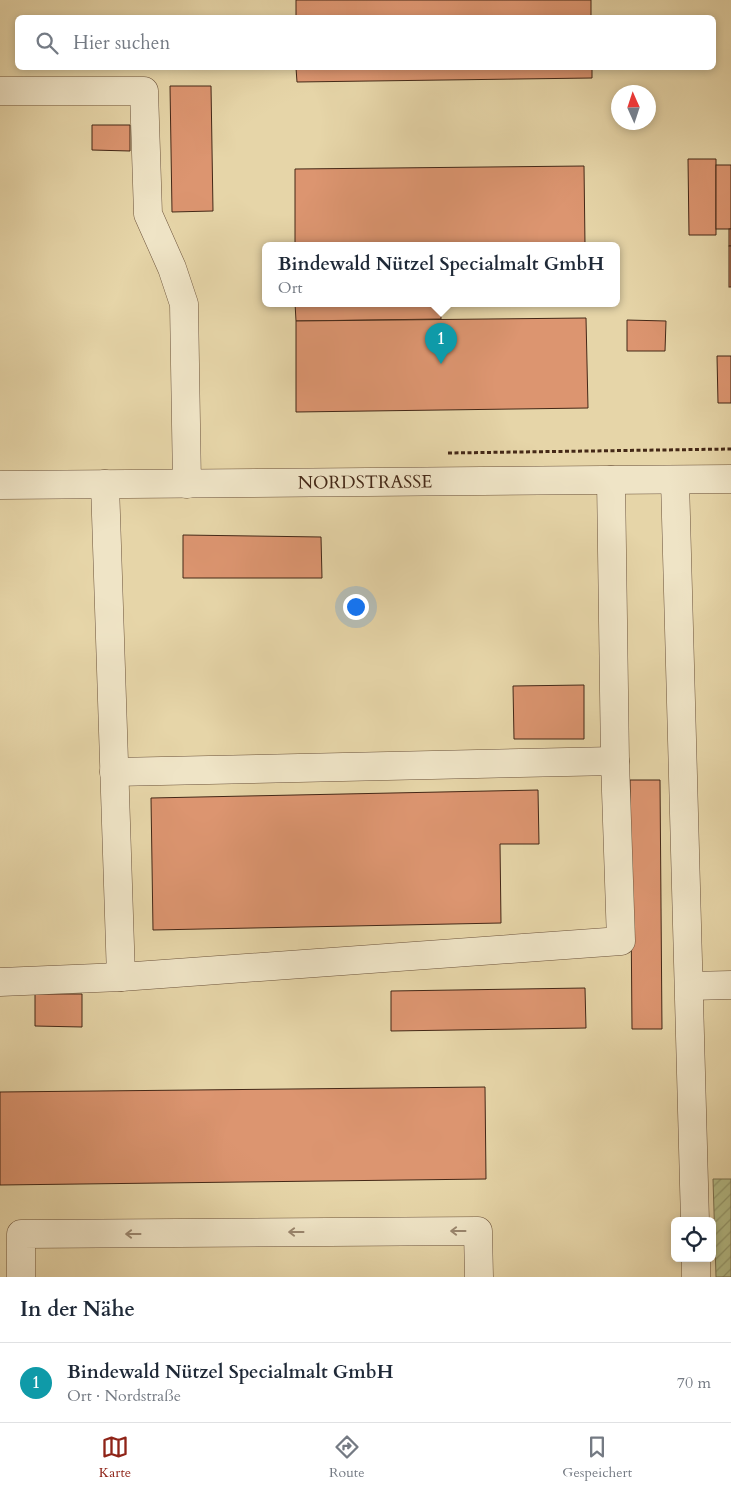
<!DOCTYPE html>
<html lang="de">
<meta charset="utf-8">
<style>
:root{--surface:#fff;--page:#f2f2f3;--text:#1f2937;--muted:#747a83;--line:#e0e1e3;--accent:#8f2418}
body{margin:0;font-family:Cardo,serif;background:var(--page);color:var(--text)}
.controls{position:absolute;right:15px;bottom:15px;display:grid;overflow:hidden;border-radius:8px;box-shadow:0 2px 8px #0003}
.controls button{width:45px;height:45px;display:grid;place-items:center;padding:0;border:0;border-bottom:1px solid var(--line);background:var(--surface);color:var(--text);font:25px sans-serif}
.compass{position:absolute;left:611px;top:85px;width:45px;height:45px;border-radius:50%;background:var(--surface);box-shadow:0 2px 8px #0003;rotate:357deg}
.you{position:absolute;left:355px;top:606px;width:18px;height:18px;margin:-12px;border:4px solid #fff;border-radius:50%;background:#1a73e8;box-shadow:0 0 0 8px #1a73e833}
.badge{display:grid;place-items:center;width:32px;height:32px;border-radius:50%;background:var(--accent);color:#fff;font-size:16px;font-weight:700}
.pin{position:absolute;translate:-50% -41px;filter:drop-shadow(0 1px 2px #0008)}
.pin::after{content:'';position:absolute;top:26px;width:18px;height:15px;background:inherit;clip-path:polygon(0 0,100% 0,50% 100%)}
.popup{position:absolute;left:262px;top:242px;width:358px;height:65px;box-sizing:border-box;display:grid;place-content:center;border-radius:8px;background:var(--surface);filter:drop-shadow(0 1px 4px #0005);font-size:16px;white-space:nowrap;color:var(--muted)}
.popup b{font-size:19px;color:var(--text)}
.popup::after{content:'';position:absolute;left:50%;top:100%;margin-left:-10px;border:10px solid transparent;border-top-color:var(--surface)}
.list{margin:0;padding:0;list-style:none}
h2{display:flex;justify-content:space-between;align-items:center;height:65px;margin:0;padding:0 20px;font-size:21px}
h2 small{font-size:16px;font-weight:400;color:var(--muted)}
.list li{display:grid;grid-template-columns:32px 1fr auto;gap:15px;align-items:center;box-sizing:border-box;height:80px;padding:0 20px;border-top:1px solid var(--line)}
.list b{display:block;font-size:19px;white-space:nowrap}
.list p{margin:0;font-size:16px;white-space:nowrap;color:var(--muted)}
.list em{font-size:16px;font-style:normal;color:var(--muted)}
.icon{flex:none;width:28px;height:28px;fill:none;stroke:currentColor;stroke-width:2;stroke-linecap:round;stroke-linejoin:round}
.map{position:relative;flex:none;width:731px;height:1277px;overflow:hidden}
.search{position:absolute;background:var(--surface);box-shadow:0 2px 8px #0003;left:15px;right:15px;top:15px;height:55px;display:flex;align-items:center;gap:12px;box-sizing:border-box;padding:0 18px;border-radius:8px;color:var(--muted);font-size:19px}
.sheet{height:145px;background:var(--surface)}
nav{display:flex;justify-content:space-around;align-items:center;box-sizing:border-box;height:70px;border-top:1px solid var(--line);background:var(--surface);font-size:14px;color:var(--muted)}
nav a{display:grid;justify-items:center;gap:2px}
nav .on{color:var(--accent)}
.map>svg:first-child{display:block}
.garden{fill:url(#garden-furrows);stroke:#7c7250}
.building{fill:#dc9570;stroke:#442817}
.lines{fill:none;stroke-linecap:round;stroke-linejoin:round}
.minor-casing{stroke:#6c533b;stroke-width:29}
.path{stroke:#442817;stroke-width:3;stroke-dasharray:4 2.5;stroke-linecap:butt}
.minor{stroke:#efe4c6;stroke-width:28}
.oneway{stroke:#9a866e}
.labels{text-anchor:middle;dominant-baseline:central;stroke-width:4;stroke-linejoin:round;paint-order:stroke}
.street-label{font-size:18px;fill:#442817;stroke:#efe4c6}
</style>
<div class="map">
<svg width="731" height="1277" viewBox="0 0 731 1277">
<defs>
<pattern id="garden-furrows" width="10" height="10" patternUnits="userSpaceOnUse" patternTransform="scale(1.25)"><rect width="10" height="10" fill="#b5bd88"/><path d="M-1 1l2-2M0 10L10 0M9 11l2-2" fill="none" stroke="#959a6e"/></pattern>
</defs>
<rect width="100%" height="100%" fill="#e6d5a8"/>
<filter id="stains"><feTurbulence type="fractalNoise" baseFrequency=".004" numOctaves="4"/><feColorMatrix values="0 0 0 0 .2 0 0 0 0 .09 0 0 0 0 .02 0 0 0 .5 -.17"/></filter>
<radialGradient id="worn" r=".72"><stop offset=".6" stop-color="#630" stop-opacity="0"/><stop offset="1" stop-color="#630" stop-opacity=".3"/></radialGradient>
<polygon class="garden" points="713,1179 731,1179 731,1277 716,1277"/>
<g class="building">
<rect x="296" y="0" width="295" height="18"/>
<polygon points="296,68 592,68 592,78 297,82"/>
<polygon points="170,86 211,86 213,211 172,212"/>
<polygon points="92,125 130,125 130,151 92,150"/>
<polygon points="688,159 716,159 716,235 689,235"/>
<rect x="716" y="165" width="15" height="64"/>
<polygon points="584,166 585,245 295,245 295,169"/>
<rect x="729" y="229" width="2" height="17"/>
<rect x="729" y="246" width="2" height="41"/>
<polygon points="295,303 441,303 441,319 296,321"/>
<polygon points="586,318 588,408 296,412 296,321"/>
<polygon points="627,320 666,321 665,351 627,351"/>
<polygon points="717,356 731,356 731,403 718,403"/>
<polygon points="183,535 321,537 322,578 183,578"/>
<polygon points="584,685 584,739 514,739 513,686"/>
<polygon points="630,780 660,780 662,1029 632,1029"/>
<polygon points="538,790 539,844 500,844 501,923 153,930 151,798"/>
<polygon points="585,988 586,1028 391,1031 391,991"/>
<polygon points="35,994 82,994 82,1027 35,1026"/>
<polygon points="485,1087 486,1179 0,1185 0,1092"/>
</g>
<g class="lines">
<defs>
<g id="minor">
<polyline points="0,91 144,91 148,214 172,268 184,304 187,484"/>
<polyline points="675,480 695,1221"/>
<polyline points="105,484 121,977 621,941 615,761 611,480"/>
<path id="s1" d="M0 485 731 479"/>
<polyline points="114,772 615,761"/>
<polyline points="0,982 121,977"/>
<polyline points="690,986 731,985"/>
<polyline points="696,1258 696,1277"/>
<polyline points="21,1277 21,1234 478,1231 479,1277"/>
</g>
</defs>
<use href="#minor" class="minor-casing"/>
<polyline class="path" points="448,453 731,449"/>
<use href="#minor" class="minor"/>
</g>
<defs><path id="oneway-shaft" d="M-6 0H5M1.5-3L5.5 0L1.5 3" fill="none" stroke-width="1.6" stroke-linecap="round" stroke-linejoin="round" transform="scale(1.25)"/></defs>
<g class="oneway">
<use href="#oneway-shaft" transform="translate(458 1231) rotate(180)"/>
<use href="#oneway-shaft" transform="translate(296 1232) rotate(180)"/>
<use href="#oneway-shaft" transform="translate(133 1234) rotate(180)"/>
</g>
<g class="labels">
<g class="street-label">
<text stroke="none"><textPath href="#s1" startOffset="365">NORDSTRASSE</textPath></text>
</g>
</g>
<rect width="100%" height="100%" filter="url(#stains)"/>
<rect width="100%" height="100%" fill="url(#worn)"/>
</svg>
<div class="controls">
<button><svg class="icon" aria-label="locate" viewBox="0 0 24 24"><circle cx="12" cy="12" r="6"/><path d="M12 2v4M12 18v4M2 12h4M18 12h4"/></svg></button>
</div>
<svg class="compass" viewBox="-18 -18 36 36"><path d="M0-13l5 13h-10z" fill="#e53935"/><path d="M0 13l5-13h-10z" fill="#747a83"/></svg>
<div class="you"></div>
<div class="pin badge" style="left:441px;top:364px;background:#0f9aa8">1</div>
<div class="popup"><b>Bindewald Nützel Specialmalt GmbH</b>Ort</div>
<div class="search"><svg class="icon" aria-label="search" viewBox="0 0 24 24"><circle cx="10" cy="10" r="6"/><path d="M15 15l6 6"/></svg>Hier suchen</div>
</div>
<section class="sheet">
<h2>In der Nähe<small></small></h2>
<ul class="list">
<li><span class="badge" style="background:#0f9aa8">1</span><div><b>Bindewald Nützel Specialmalt GmbH</b><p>Ort · Nordstraße</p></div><em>70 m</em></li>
</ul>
</section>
<nav>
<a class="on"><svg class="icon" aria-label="map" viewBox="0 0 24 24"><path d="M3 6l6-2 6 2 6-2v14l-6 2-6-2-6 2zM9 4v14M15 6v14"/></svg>Karte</a>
<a><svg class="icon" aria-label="directions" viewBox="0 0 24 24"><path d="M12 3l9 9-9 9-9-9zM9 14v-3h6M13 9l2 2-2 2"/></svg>Route</a>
<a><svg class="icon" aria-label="saved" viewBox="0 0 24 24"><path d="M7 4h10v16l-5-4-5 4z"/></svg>Gespeichert</a>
</nav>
